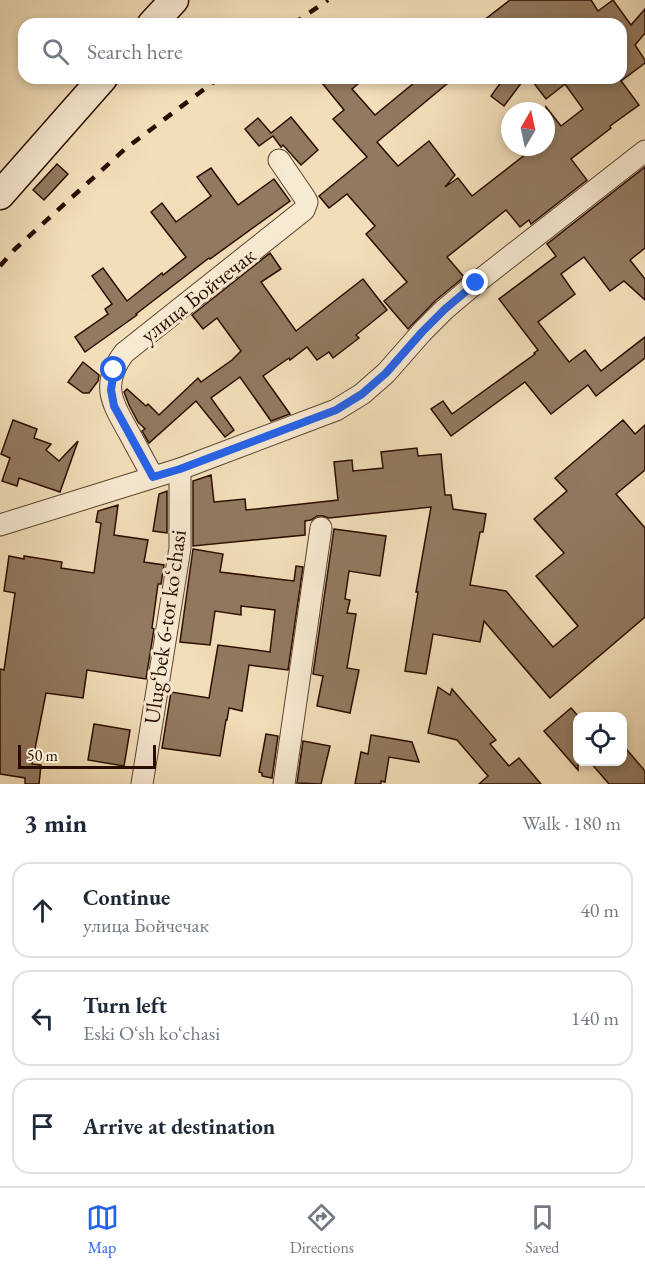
<!DOCTYPE html>
<meta charset="utf-8">
<style>
:root{--surface:#fff;--page:#f2f2f3;--text:#1f2937;--muted:#747a83;--line:#e0e1e3;--accent:#2563eb}
body{margin:0;font-family:"EB Garamond",serif;background:var(--page);color:var(--text)}
.controls{position:absolute;right:18px;bottom:18px;display:grid;overflow:hidden;border-radius:12px;box-shadow:0 3px 9px #0003}
.controls button{width:54px;height:54px;display:grid;place-items:center;padding:0;border:0;border-bottom:2px solid var(--line);background:var(--surface);color:var(--text);font:30px sans-serif}
.compass{position:absolute;left:501px;top:102px;width:54px;height:54px;border-radius:50%;background:var(--surface);box-shadow:0 3px 9px #0003;rotate:9deg}
.scale{position:absolute;left:18px;bottom:15px;width:138px;box-sizing:border-box;padding-left:6px;border:3px solid #2b0c00;border-top:0;font-size:16px;line-height:21px;white-space:nowrap;color:#2b0c00;-webkit-text-stroke:4px #f7ead2;paint-order:stroke}
.stop{position:absolute;width:18px;height:18px;margin:-14px;border:4px solid #2563eb;border-radius:50%;background:#fff}
.stop.end{background:#2563eb;border-color:#fff;box-shadow:0 2px 6px #0008}
.list{margin:0;padding:0;list-style:none}
h2{display:flex;justify-content:space-between;align-items:center;height:78px;margin:0;padding:0 24px;font-size:26px}
h2 small{font-size:20px;font-weight:400;color:var(--muted)}
.list li{display:grid;grid-template-columns:39px 1fr auto;gap:18px;align-items:center;box-sizing:border-box;height:96px;margin:0 12px 12px;padding:0 12px;border:2px solid var(--line);border-radius:18px}
.list b{display:block;font-size:22px;white-space:nowrap}
.list p{margin:0;font-size:20px;white-space:nowrap;color:var(--muted)}
.list em{font-size:20px;font-style:normal;color:var(--muted)}
.icon{flex:none;width:33px;height:33px;fill:none;stroke:currentColor;stroke-width:2;stroke-linecap:round;stroke-linejoin:round}
.map{position:relative;flex:none;width:645px;height:784px;overflow:hidden}
.search{position:absolute;background:var(--surface);box-shadow:0 3px 9px #0003;left:18px;right:18px;top:18px;height:66px;display:flex;align-items:center;gap:15px;box-sizing:border-box;padding:0 21px;border-radius:18px;color:var(--muted);font-size:22px}
.sheet{height:402px;background:var(--surface)}
nav{display:flex;justify-content:space-around;align-items:center;box-sizing:border-box;height:84px;border-top:2px solid var(--line);background:var(--surface);font-size:16px;color:var(--muted)}
nav a{display:grid;justify-items:center;gap:3px}
nav .on{color:var(--accent)}
.map>svg:first-child{display:block}
.building{fill:#927a60;stroke:#2b0c00;stroke-width:1.5}
.lines{fill:none;stroke-linecap:round;stroke-linejoin:round}
.minor-casing{stroke:#5d412e;stroke-width:23}
.secondary-casing{stroke:#2b0c00;stroke-width:31}
.minor{stroke:#f7ead2;stroke-width:21}
.secondary{stroke:#f7ead2;stroke-width:28}
.rail{stroke:#2b0c00;stroke-width:4.5;stroke-dasharray:10 10;stroke-linecap:butt}
.route{stroke:#2563eb;stroke-width:8}
.labels{text-anchor:middle;dominant-baseline:central;stroke-width:6;stroke-linejoin:round;paint-order:stroke}
.street-label{font-size:22px;fill:#2b0c00;stroke:#f7ead2}
</style>
<div class="map">
<svg width="645" height="784" viewBox="0 0 645 784">
<rect width="100%" height="100%" fill="#f2dfb9"/>
<filter id="stains"><feTurbulence type="fractalNoise" baseFrequency=".00333" numOctaves="4"/><feColorMatrix values="0 0 0 0 .2 0 0 0 0 .09 0 0 0 0 .02 0 0 0 .5 -.17"/></filter>
<radialGradient id="worn" r=".72"><stop offset=".6" stop-color="#630" stop-opacity="0"/><stop offset="1" stop-color="#630" stop-opacity=".3"/></radialGradient>
<g class="building">
<polygon points="510,0 591,0 598,11 613,0 631,25 645,9 645,33 635,45 645,60 645,63 621,81 621,24 479,24"/>
<polygon points="318,78 365,78 352,89 375,115 420,78 454,78 377,142 398,166 429,141 455,175 445,187 458,178 472,196 535,147 546,147 546,107 561,126 583,109 565,84 546,99 530,78 619,78 639,105 610,126 611,128 571,159 587,180 531,224 529,220 520,227 506,210 447,257 464,277 436,300 408,329 384,301 407,282 366,234 375,226 347,194 329,208 319,196 367,157 333,119 344,110"/>
<polygon points="504,78 525,78 504,106 491,96"/>
<polygon points="291,117 318,150 301,165 283,145 281,147 273,136 259,146 245,129 258,118 271,133"/>
<polygon points="57,164 68,174 44,200 33,190"/>
<polygon points="645,167 645,248 630,260 645,279 645,300 624,281 610,291 584,257 561,274 575,294 538,322 569,362 585,350 601,371 645,337 645,358 596,396 588,385 551,414 525,382 451,436 431,409 443,401 452,414 535,354 534,353 538,350 499,299 556,256 547,244"/>
<polygon points="211,168 238,205 274,179 290,201 210,259 209,258 136,314 137,315 85,352 75,337 108,314 105,309 112,304 92,276 103,268 127,301 162,273 163,275 186,257 151,212 162,203 176,222 211,196 197,177"/>
<polygon points="270,253 281,269 261,282 296,331 363,279 387,310 356,335 359,338 333,358 329,352 317,360 307,347 290,360 289,358 263,376 290,414 271,421 240,377 211,398 234,430 225,437 196,401 149,443 142,431 145,429 138,422 129,405 124,392 127,389 146,406 148,404 159,415 198,378 201,382 232,360 241,351 217,318 203,329 192,315"/>
<polygon points="83,362 99,375 98,381 89,393 83,393 68,382"/>
<polygon points="13,420 37,429 34,438 51,444 46,450 59,461 78,441 60,492 19,478 17,486 2,481 10,458 1,454"/>
<polygon points="623,420 635,434 645,425 645,470 616,494 645,528 645,617 550,698 484,621 480,642 433,634 426,674 405,671 418,592 416,592 431,507 329,518 323,516 317,516 311,520 305,521 305,535 193,546 193,481 211,475 214,502 245,499 246,510 302,504 338,500 334,462 352,460 353,471 383,468 381,452 417,448 418,456 441,454 445,495 451,495 453,509 486,514 483,532 480,532 470,585 506,591 553,647 578,626 536,576 564,553 534,519 567,491 555,478"/>
<polygon points="167,491 167,533 153,531 159,494"/>
<polygon points="118,505 114,535 148,540 144,562 164,565 161,584 158,584 152,628 154,629 146,679 87,670 83,698 46,693 32,764 41,765 39,784 25,784 25,778 0,774 0,669 4,670 15,593 4,591 9,556 24,559 24,556 62,562 61,568 94,573 101,523 96,522 98,511"/>
<polygon points="334,529 386,536 380,576 349,571 345,599 350,600 347,613 356,614 347,668 359,670 350,713 317,706 323,676 313,674"/>
<polygon points="193,549 223,554 220,572 294,581 296,566 303,567 288,670 249,665 242,711 229,708 227,720 226,720 220,756 162,748 171,692 209,698 218,645 270,652 275,610 241,606 241,615 215,611 210,645 180,642"/>
<polygon points="438,687 450,695 452,689 496,740 490,744 509,766 519,758 541,784 479,784 488,776 457,740 428,733"/>
<polygon points="571,708 578,716 578,770 544,731"/>
<polygon points="94,724 130,730 124,766 88,760"/>
<polygon points="266,734 278,736 272,778 262,776 262,773 259,772"/>
<polygon points="371,735 412,742 419,762 389,757 385,782 381,781 381,784 355,784 361,752 368,754"/>
<polygon points="303,741 330,746 321,784 297,783"/>
<polygon points="622,744 645,771 645,784 609,784 590,762 622,762"/>
</g>
<g class="lines">
<defs>
<g id="minor">
<path d="M153 477C145 462 136 446 128 431 111 401 101 384 124 353L304 210 307 202 305 198 279 160"/>
<polyline points="0,525 180,469 336,410 362,394 386,373 422,332 445,309 476,283 645,151"/>
<polyline points="142,784 180,548 180,469"/>
<polyline points="284,784 321,528"/>
</g>
<g id="secondary">
<polyline points="152,24 174,0"/>
<polyline points="0,195 103,78"/>
</g>
</defs>
<use href="#minor" class="minor-casing"/>
<use href="#secondary" class="secondary-casing"/>
<use href="#minor" class="minor"/>
<use href="#secondary" class="secondary"/>
<g class="rail">
<polyline points="293,24 328,0"/>
<polyline points="0,266 15,249 125,149 219,78"/>
</g>
</g>
<g class="lines">
<polyline class="route" points="114,370 111,390 114,406 153,477 180,469 336,410 362,394 386,373 422,332 445,309 476,283"/>
</g>
<g class="labels">
<g class="street-label">
<text transform="translate(198 295) rotate(-38)">улица Бойчечак</text>
<text transform="translate(165 627) rotate(-82)">Ulug‘bek 6-tor koʻchasi</text>
</g>
</g>
<rect width="100%" height="100%" filter="url(#stains)"/>
<rect width="100%" height="100%" fill="url(#worn)"/>
</svg>
<div class="controls">
<button><svg class="icon" aria-label="locate" viewBox="0 0 24 24"><circle cx="12" cy="12" r="6"/><path d="M12 2v4M12 18v4M2 12h4M18 12h4"/></svg></button>
</div>
<svg class="compass" viewBox="-18 -18 36 36"><path d="M0-13l5 13h-10z" fill="#e53935"/><path d="M0 13l5-13h-10z" fill="#747a83"/></svg>
<div class="scale">50 m</div>
<div class="stop" style="left:114px;top:370px"></div>
<div class="stop end" style="left:476px;top:283px"></div>
<div class="search"><svg class="icon" aria-label="search" viewBox="0 0 24 24"><circle cx="10" cy="10" r="6"/><path d="M15 15l6 6"/></svg>Search here</div>
</div>
<section class="sheet">
<h2>3 min<small>Walk · 180 m</small></h2>
<ul class="list">
<li><svg class="icon" aria-label="ahead" viewBox="0 0 24 24"><path d="M12 20V5M6 11l6-6 6 6"/></svg><div><b>Continue</b><p>улица Бойчечак</p></div><em>40 m</em></li>
<li><svg class="icon" aria-label="left" viewBox="0 0 24 24"><path d="M17 20v-9H6M10 6l-5 5 5 5"/></svg><div><b>Turn left</b><p>Eski Oʻsh koʻchasi</p></div><em>140 m</em></li>
<li><svg class="icon" aria-label="arrive" viewBox="0 0 24 24"><path d="M6 21V4h12l-3 4 3 4H6"/></svg><div><b>Arrive at destination</b></div></li>
</ul>
</section>
<nav>
<a class="on"><svg class="icon" aria-label="map" viewBox="0 0 24 24"><path d="M3 6l6-2 6 2 6-2v14l-6 2-6-2-6 2zM9 4v14M15 6v14"/></svg>Map</a>
<a><svg class="icon" aria-label="directions" viewBox="0 0 24 24"><path d="M12 3l9 9-9 9-9-9zM9 14v-3h6M13 9l2 2-2 2"/></svg>Directions</a>
<a><svg class="icon" aria-label="saved" viewBox="0 0 24 24"><path d="M7 4h10v16l-5-4-5 4z"/></svg>Saved</a>
</nav>
